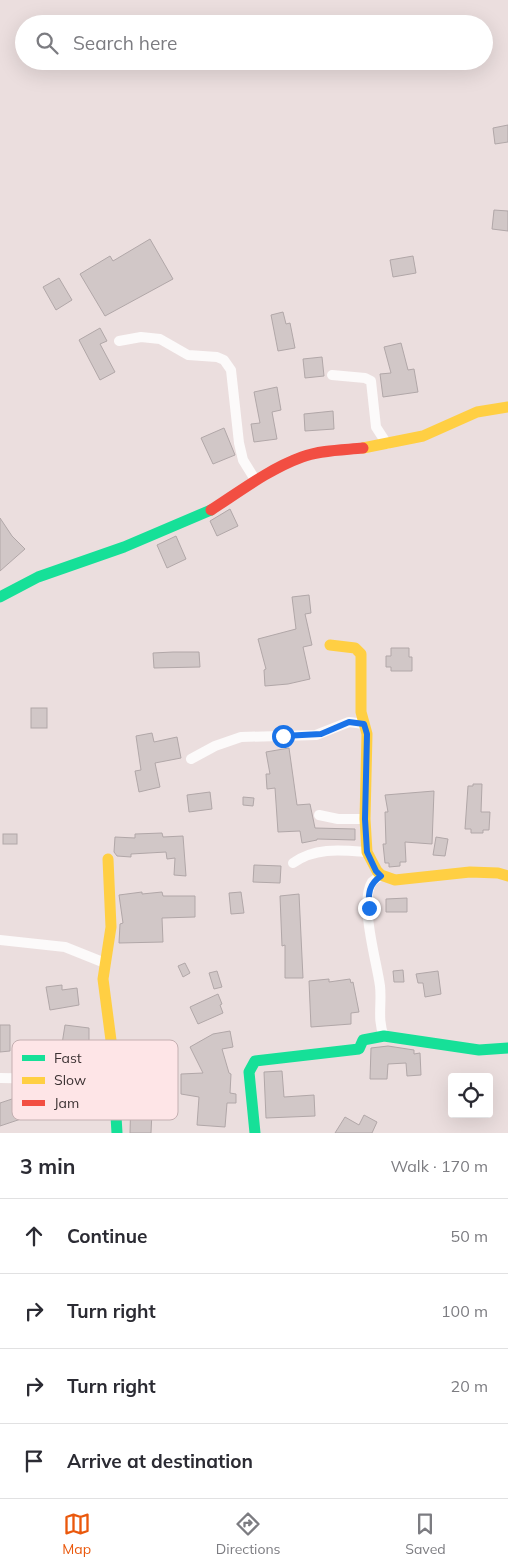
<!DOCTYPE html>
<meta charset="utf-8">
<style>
:root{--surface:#fff;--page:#f7f7f7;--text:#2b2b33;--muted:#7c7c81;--line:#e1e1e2;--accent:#ea580c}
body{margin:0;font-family:Mulish,sans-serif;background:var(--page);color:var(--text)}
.controls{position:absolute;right:15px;bottom:15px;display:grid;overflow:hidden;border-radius:5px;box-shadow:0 5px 20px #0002}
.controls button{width:45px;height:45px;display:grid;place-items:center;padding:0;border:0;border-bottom:1px solid var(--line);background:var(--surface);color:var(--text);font:25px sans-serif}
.stop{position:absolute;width:15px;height:15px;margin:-11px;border:4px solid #1a73e8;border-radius:50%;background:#fff}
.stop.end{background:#1a73e8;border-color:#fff;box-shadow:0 1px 5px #0008}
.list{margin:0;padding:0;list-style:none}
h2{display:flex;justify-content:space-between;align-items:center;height:65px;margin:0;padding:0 20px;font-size:21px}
h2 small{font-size:16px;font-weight:400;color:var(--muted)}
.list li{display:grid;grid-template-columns:32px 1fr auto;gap:15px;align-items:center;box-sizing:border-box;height:75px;padding:0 20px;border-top:1px solid var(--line)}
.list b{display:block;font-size:19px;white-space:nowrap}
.list em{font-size:16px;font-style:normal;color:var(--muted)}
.icon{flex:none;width:28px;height:28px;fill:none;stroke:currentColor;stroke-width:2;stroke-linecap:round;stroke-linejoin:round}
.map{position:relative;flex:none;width:508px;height:1133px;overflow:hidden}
.search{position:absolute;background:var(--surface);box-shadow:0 5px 20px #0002;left:15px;right:15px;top:15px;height:55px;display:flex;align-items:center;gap:12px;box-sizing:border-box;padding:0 18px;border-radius:28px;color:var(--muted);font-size:19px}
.sheet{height:365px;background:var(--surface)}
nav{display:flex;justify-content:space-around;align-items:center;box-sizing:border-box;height:70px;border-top:1px solid var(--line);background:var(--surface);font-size:14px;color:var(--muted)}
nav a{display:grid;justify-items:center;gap:2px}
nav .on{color:var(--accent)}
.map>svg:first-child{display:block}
.building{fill:#d1c7c7;stroke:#b1a7a8}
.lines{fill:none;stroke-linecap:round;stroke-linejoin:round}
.street{stroke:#fcfafa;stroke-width:10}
.fast{stroke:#16e098;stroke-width:11}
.slow{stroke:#ffcf43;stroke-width:11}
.jam{stroke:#f24e42;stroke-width:11}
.route{stroke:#1a73e8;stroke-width:6}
.key{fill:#fee5e7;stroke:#c4afb1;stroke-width:1}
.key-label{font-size:14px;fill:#3c3233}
</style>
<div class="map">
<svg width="508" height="1133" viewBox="0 0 508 1133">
<rect width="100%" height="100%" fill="#ebdede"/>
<g class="building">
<polygon points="508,125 508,142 495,144 493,128"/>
<polygon points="494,210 508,211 508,231 492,229"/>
<polygon points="150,239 173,279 105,316 80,274 110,256 113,261"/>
<polygon points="413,256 416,273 393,277 390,260"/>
<polygon points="59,278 72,300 56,310 43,287"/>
<polygon points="283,312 286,324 290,323 295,348 278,351 271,315"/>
<polygon points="100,328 107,341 100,344 115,372 100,380 79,340"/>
<polygon points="401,343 408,370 414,369 418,392 383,397 380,374 391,373 384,347"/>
<polygon points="322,357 324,376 305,378 303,359"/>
<polygon points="277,387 281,410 272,412 277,439 254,442 251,424 260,423 254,392"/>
<polygon points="333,411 334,429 305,431 304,414"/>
<polygon points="224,428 235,455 213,464 201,438"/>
<polygon points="230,509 238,526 217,536 210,521"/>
<polygon points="0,518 12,536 25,549 0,571"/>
<polygon points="176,536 186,559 167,568 157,545"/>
<polygon points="309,595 311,613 305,614 312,645 303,647 310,679 288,684 265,686 264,670 266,669 258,639 296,629 292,597"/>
<polygon points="391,648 409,648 409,657 412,657 412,671 391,671 391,667 386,667 386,656 391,656"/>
<polygon points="173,652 199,652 200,667 154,668 153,653"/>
<rect x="31" y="708" width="16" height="20"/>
<polygon points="152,733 154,742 177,737 181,758 155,763 160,787 139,792 135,771 141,770 136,736"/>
<polygon points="289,748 297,805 310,804 315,828 355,829 355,840 317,839 317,840 302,843 300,831 278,832 275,788 267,789 266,774 270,774 266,752"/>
<polygon points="473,784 482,784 481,812 490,812 489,830 483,830 483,833 471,833 471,829 465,829 468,786 473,786"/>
<polygon points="434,791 432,844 405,842 406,862 400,862 400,866 389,867 389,863 385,863 383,844 386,844 385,812 388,812 385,795"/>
<polygon points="210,792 212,809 189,812 187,795"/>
<polygon points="243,797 254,798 253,806 243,805"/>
<polygon points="162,833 163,837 183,836 186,876 174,875 175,858 167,859 166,852 131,854 131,857 117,856 114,852 115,837 135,838 135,834"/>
<rect x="3" y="834" width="14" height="10"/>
<polygon points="436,837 448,839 445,856 433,855"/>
<polygon points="254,865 281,866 280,883 253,882"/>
<polygon points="142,892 142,894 162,892 163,896 195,896 195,917 162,918 163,942 119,943 120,924 123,923 119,895"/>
<polygon points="241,892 244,913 231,914 229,893"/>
<polygon points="299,894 303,978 285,978 285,945 282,946 280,896"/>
<polygon points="407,898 407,912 386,912 386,899"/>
<polygon points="185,963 190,973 183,977 178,966"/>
<polygon points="403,970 404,982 394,982 393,971"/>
<polygon points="217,971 222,987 214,989 209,973"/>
<polygon points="438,971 441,994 425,997 423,983 418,983 416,974"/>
<polygon points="329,979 329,982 350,979 351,983 353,982 359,1012 351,1013 351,1024 311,1027 309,981"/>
<polygon points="62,985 62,990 77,988 79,1005 50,1010 46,987"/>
<polygon points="218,994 222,1004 220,1005 223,1013 198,1024 190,1007"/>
<polygon points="0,1025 10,1025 10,1051 0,1052"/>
<polygon points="65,1025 89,1028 89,1048 62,1044"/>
<polygon points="230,1031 233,1047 222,1049 229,1073 231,1074 230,1093 236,1094 236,1103 227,1103 225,1127 197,1125 199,1097 181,1094 181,1074 203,1073 190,1047 213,1034"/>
<polygon points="172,1041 173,1066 154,1067 151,1133 130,1133 131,1094 126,1094 128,1067 125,1067 124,1048 154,1047 153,1042"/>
<polygon points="388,1046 414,1050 414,1054 420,1053 421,1075 407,1076 406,1063 388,1064 387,1079 370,1079 371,1048"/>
<polygon points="282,1071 284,1097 314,1095 315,1116 266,1118 264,1072"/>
<polygon points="21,1089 30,1116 0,1126 0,1103 15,1098 13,1092"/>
<polygon points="364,1115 377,1122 372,1133 335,1133 345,1117 359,1125"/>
</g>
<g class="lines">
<g class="street">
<polyline points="119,341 141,337 160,339 188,355 217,357 224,360 231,370 239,443 243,460 256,481"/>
<polyline points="332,375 365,378 371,381 376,427 387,444"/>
<polyline points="191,759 215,746 241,737 316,735 349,722 364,724"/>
<polyline points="319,815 338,819 365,819"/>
<path d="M293 863C315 847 341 850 367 852"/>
<path d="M381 875C379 877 374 880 372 882 359 902 377 963 380 986 382 1003 377 1020 384 1036"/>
<polyline points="0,940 65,947 105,963"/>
<polyline points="0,1078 56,1079 98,1086 117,1095"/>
</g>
<g class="fast">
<polyline points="0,597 38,577 124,547 211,510"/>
<polyline points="112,1048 117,1133"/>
<polyline points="255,1133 249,1072 255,1061 359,1049 363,1040 384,1036 479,1050 508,1048"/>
</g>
<g class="slow">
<polyline points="363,448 423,436 477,412 508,407"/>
<polyline points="330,645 355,648 361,654 361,712 367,734 365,819 367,852 377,871 381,875 395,880 470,872 498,873 508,876"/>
<polyline points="108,859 111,927 103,979 112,1048"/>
</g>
<path class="jam" d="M211 510C239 492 269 469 302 457 321 450 343 450 363 448"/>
</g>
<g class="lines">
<path class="route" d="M283 736 321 734 349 722 364 724 367 734 365 819 367 852 376 871 381 876C369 884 368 893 369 908"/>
</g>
<rect x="12" y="1040" width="166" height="80" rx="8" class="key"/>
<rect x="22" y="1055" width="23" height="6" fill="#16e098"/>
<rect x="22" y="1077" width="23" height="7" fill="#ffcf43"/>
<rect x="22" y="1100" width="23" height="6" fill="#f24e42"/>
<g class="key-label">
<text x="54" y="1063">Fast</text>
<text x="54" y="1085">Slow</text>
<text x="54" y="1108">Jam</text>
</g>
</svg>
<div class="controls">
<button><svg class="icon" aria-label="locate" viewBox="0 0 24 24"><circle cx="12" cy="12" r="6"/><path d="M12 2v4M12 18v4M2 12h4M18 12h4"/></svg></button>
</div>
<div class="stop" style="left:283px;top:736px"></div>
<div class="stop end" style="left:369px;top:908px"></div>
<div class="search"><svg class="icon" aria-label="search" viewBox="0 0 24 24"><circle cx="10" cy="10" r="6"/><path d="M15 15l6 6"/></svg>Search here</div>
</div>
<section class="sheet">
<h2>3 min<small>Walk · 170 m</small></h2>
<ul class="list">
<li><svg class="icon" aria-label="ahead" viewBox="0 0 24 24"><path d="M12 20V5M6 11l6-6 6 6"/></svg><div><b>Continue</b></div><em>50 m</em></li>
<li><svg class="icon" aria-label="right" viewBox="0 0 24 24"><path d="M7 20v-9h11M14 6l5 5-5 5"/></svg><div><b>Turn right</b></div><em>100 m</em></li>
<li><svg class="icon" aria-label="right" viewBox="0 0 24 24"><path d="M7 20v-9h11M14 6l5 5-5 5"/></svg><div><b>Turn right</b></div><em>20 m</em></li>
<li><svg class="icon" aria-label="arrive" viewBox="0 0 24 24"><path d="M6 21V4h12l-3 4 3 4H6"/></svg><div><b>Arrive at destination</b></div></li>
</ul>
</section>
<nav>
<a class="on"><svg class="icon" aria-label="map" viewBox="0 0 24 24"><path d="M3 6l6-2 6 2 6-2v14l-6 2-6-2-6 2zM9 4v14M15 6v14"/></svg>Map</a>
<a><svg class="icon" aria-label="directions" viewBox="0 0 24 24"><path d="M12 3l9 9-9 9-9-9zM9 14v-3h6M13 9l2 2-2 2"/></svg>Directions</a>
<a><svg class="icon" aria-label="saved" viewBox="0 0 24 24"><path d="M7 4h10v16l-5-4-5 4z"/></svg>Saved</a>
</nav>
